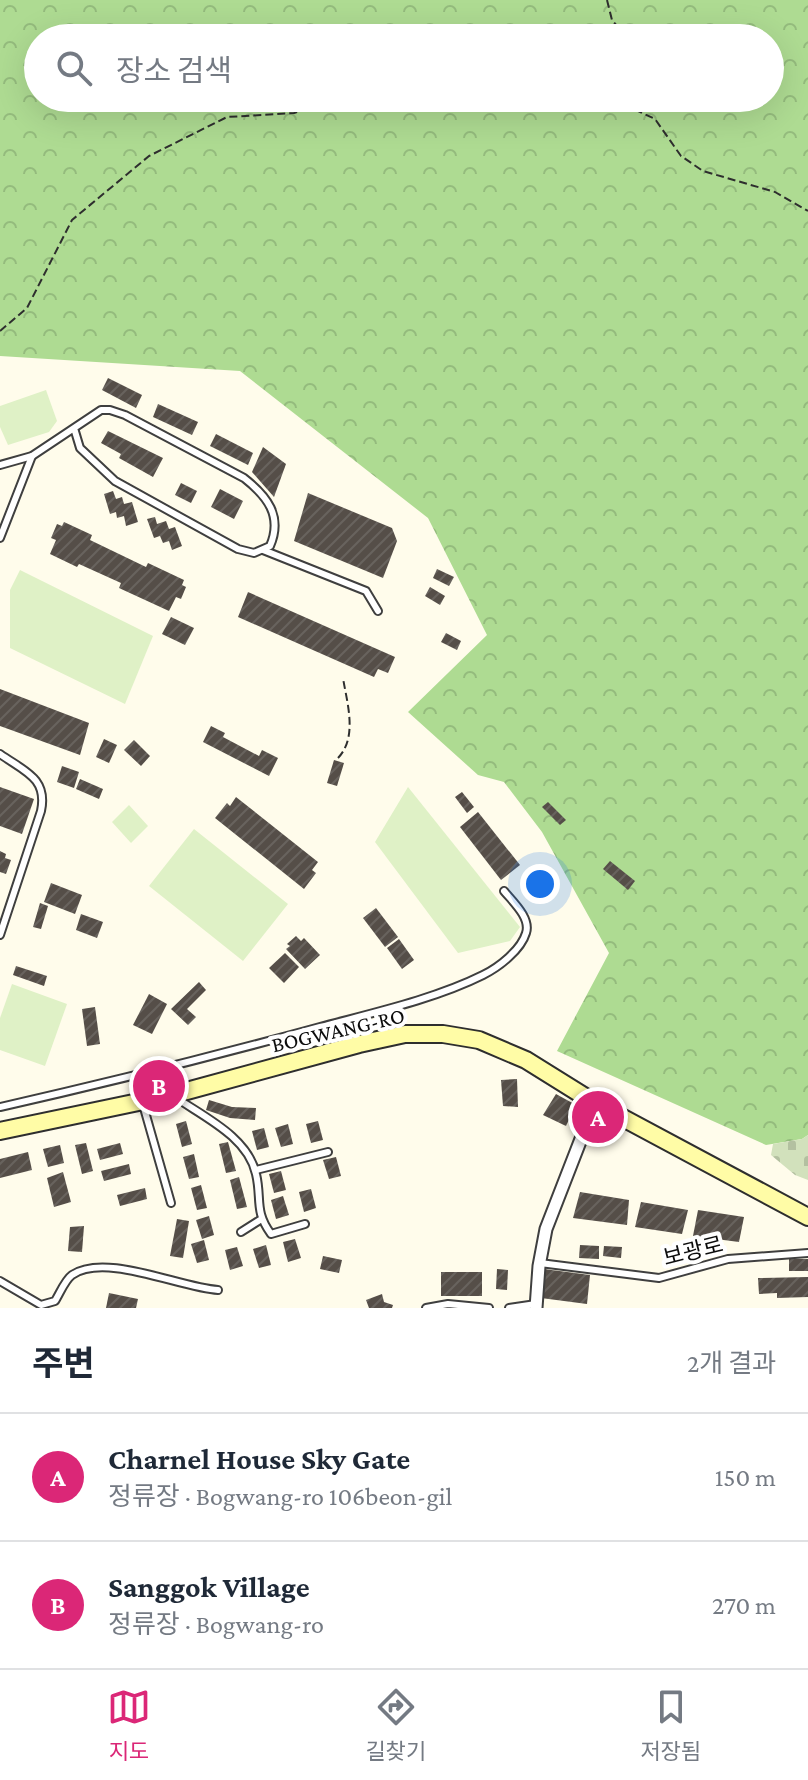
<!DOCTYPE html>
<html lang="ko">
<meta charset="utf-8">
<style>
:root{--surface:#fff;--page:#f6f6f7;--text:#1f2937;--muted:#747a83;--line:#e0e1e3;--accent:#db2777}
body{margin:0;font-family:"Crimson Pro","Noto Sans KR",serif;background:var(--page);color:var(--text)}
.you{position:absolute;left:540px;top:884px;width:28px;height:28px;margin:-20px;border:6px solid #fff;border-radius:50%;background:#1a73e8;box-shadow:0 0 0 12px #1a73e833}
.badge{display:grid;place-items:center;width:52px;height:52px;border-radius:50%;background:var(--accent);color:#fff;font-size:26px;font-weight:700}
.pin{position:absolute;translate:-50% -50%;border:4px solid #fff;box-shadow:0 2px 8px #0006}
.list{margin:0;padding:0;list-style:none}
h2{display:flex;justify-content:space-between;align-items:center;height:104px;margin:0;padding:0 32px;font-size:34px}
h2 small{font-size:26px;font-weight:400;color:var(--muted)}
.list li{display:grid;grid-template-columns:52px 1fr auto;gap:24px;align-items:center;box-sizing:border-box;height:128px;padding:0 32px;border-top:2px solid var(--line)}
.list b{display:block;font-size:30px;white-space:nowrap}
.list p{margin:0;font-size:26px;white-space:nowrap;color:var(--muted)}
.list em{font-size:26px;font-style:normal;color:var(--muted)}
.icon{flex:none;width:44px;height:44px;fill:none;stroke:currentColor;stroke-width:2;stroke-linecap:round;stroke-linejoin:round}
.map{position:relative;flex:none;width:808px;height:1308px;overflow:hidden}
.search{position:absolute;background:var(--surface);box-shadow:0 8px 32px #0002;left:24px;right:24px;top:24px;height:88px;display:flex;align-items:center;gap:20px;box-sizing:border-box;padding:0 28px;border-radius:44px;color:var(--muted);font-size:30px}
.sheet{height:360px;background:var(--surface)}
nav{display:flex;justify-content:space-around;align-items:center;box-sizing:border-box;height:112px;border-top:2px solid var(--line);background:var(--surface);font-size:22px;color:var(--muted)}
nav a{display:grid;justify-items:center;gap:4px}
nav .on{color:var(--accent)}
.map>svg:first-child{display:block}
.forest{fill:url(#forest-crowns);fill-rule:evenodd}
.cemetery{fill:url(#cemetery-stones)}
.pitch{fill:#dff1c6}
.building{fill:url(#building-hatch)}
.lines{fill:none;stroke-linecap:round;stroke-linejoin:round}
.service-casing{stroke:#3f3f3f;stroke-width:10}
.minor-casing{stroke:#3f3f3f;stroke-width:15}
.secondary-casing{stroke:#2e2e2e;stroke-width:20}
.path{stroke:#2e2e2e;stroke-width:2;stroke-dasharray:8 4;stroke-linecap:butt}
.service{stroke:#fff;stroke-width:6}
.minor{stroke:#fff;stroke-width:11}
.secondary{stroke:#fffca6;stroke-width:16}
.labels{text-anchor:middle;dominant-baseline:central;stroke-width:8;stroke-linejoin:round;paint-order:stroke}
.street-label{font-size:22px;fill:#0c0c0c;stroke:#fff}
</style>
<div class="map">
<svg width="808" height="1308" viewBox="0 0 808 1308">
<defs>
<pattern id="forest-crowns" width="20" height="18" patternUnits="userSpaceOnUse" patternTransform="scale(2)"><rect width="20" height="18" fill="#aedb92"/><path d="M2 6a3 3 0 1 1 6 0M12 15a3 3 0 1 1 6 0" fill="none" stroke="#94bb7d"/></pattern>
<pattern id="cemetery-stones" width="16" height="16" patternUnits="userSpaceOnUse" patternTransform="scale(2)"><rect width="16" height="16" fill="#d2e1bc"/><path d="M2 7V4a2 2 0 0 1 4 0v3zM10 15v-3a2 2 0 0 1 4 0v3z" fill="#b3c0a0"/></pattern>
<pattern id="building-hatch" width="6" height="6" patternUnits="userSpaceOnUse" patternTransform="scale(2)"><rect width="6" height="6" fill="#554e48"/><path d="M-1 1l2-2M0 6l6-6M5 7l2-2" fill="none" stroke="#68635e"/></pattern>
</defs>
<rect width="100%" height="100%" fill="#fffceb"/>
<path class="forest" d="M0 0H808V1135L802 1139 766 1145 557 1051 609 953 542 832 504 782 478 775 408 712 487 635 428 518 240 371 0 356ZM38 38H770V98H38Z"/>
<polygon class="cemetery" points="808,1135 808,1180 795,1175 771,1155 773,1144 802,1139"/>
<g class="pitch">
<polygon points="46,390 57,421 49,432 8,445 0,427 0,406"/>
<polygon points="20,570 153,636 125,704 10,648 10,590"/>
<polygon points="408,787 520,927 510,941 458,953 375,842"/>
<polygon points="129,805 148,826 131,843 112,822"/>
<polygon points="194,829 288,904 243,961 149,886"/>
<polygon points="12,984 67,1004 45,1066 0,1050 0,1018"/>
</g>
<g class="building">
<polygon points="108,378 142,395 136,408 102,390"/>
<polygon points="158,404 198,422 192,435 153,417"/>
<polygon points="108,431 163,458 153,477 119,458 121,454 101,443"/>
<polygon points="216,434 253,453 248,465 210,446"/>
<polygon points="263,447 286,464 274,497 252,472"/>
<polygon points="181,483 197,491 191,503 175,495"/>
<polygon points="220,489 243,501 234,519 211,507"/>
<polygon points="113,491 116,499 122,497 124,504 132,502 138,522 126,526 124,516 117,518 116,512 110,514 104,494"/>
<polygon points="308,493 392,528 397,541 383,578 294,541"/>
<polygon points="155,517 157,524 166,521 169,529 175,527 182,546 172,550 169,541 163,543 160,536 154,538 147,519"/>
<polygon points="64,522 92,535 90,540 146,567 148,563 184,580 182,585 186,587 181,599 176,597 169,611 119,588 121,583 79,564 77,567 50,554 56,540 51,538 57,524 62,526"/>
<polygon points="437,569 454,577 449,586 433,578"/>
<polygon points="430,587 445,596 440,605 425,596"/>
<polygon points="248,592 395,657 388,673 378,669 374,677 238,617"/>
<polygon points="171,617 194,628 185,645 162,634"/>
<polygon points="446,633 461,641 457,650 441,642"/>
<polygon points="0,689 89,723 80,755 0,726"/>
<polygon points="211,726 225,733 223,737 259,756 262,750 278,758 269,776 203,742"/>
<polygon points="104,739 117,745 109,763 96,757"/>
<polygon points="134,740 150,756 141,766 124,750"/>
<polygon points="334,760 344,763 337,786 327,783"/>
<polygon points="62,766 79,772 74,788 57,782"/>
<polygon points="80,779 103,789 99,799 76,789"/>
<polygon points="0,787 34,799 22,834 0,826"/>
<polygon points="462,792 474,807 467,813 455,797"/>
<polygon points="236,797 318,862 312,870 316,873 304,889 215,818 227,803 230,806"/>
<polygon points="548,802 566,820 560,825 542,807"/>
<polygon points="478,812 520,865 501,880 460,827"/>
<polygon points="0,851 6,854 5,858 11,860 6,874 0,872"/>
<polygon points="610,861 635,881 628,890 603,869"/>
<polygon points="51,883 82,895 75,914 44,902"/>
<polygon points="40,903 48,906 41,929 33,927"/>
<polygon points="376,908 398,937 385,947 363,918"/>
<polygon points="81,914 103,922 97,938 76,930"/>
<polygon points="296,936 301,941 304,938 320,955 305,969 286,949 290,946 287,944"/>
<polygon points="399,939 414,960 402,969 387,948"/>
<polygon points="285,953 299,967 284,983 269,968"/>
<polygon points="16,966 47,976 44,986 13,975"/>
<polygon points="199,982 206,990 187,1009 196,1017 188,1025 171,1009"/>
<polygon points="149,994 167,1004 152,1034 133,1025"/>
<polygon points="95,1007 100,1044 87,1046 82,1009"/>
<polygon points="517,1079 518,1107 503,1106 501,1080"/>
<polygon points="556,1094 576,1105 566,1126 543,1115"/>
<polygon points="209,1100 232,1107 256,1108 255,1120 230,1118 206,1110"/>
<polygon points="186,1121 192,1144 182,1147 176,1124"/>
<polygon points="318,1121 323,1140 311,1143 306,1124"/>
<polygon points="288,1124 293,1144 281,1147 275,1128"/>
<polygon points="264,1128 269,1147 257,1150 252,1131"/>
<polygon points="228,1142 236,1171 226,1173 219,1144"/>
<polygon points="86,1143 93,1171 82,1174 75,1145"/>
<polygon points="120,1143 123,1154 100,1160 97,1149"/>
<polygon points="60,1145 64,1163 48,1167 43,1149"/>
<polygon points="28,1152 32,1170 0,1178 0,1159"/>
<polygon points="194,1154 199,1177 189,1179 183,1157"/>
<polygon points="336,1157 341,1176 329,1179 323,1160"/>
<polygon points="129,1164 131,1174 104,1181 101,1171"/>
<polygon points="281,1171 286,1190 274,1193 269,1174"/>
<polygon points="63,1172 71,1202 54,1207 47,1178"/>
<polygon points="239,1177 247,1207 237,1209 230,1180"/>
<polygon points="201,1185 207,1208 197,1210 191,1188"/>
<polygon points="145,1188 147,1199 120,1206 117,1195"/>
<polygon points="311,1189 316,1208 304,1212 299,1192"/>
<polygon points="580,1192 629,1200 627,1225 573,1218"/>
<polygon points="283,1196 289,1215 276,1219 271,1200"/>
<polygon points="641,1202 688,1210 682,1234 635,1227"/>
<polygon points="698,1210 744,1217 739,1242 693,1236"/>
<polygon points="209,1216 214,1235 202,1239 196,1220"/>
<polygon points="177,1219 189,1221 183,1258 170,1256"/>
<polygon points="84,1226 82,1252 68,1251 70,1227"/>
<polygon points="295,1239 301,1258 288,1262 283,1242"/>
<polygon points="204,1240 209,1260 197,1263 191,1244"/>
<polygon points="266,1245 271,1265 259,1268 253,1249"/>
<polygon points="580,1245 599,1246 599,1259 579,1258"/>
<polygon points="604,1246 622,1247 621,1258 603,1256"/>
<polygon points="237,1247 243,1266 230,1270 225,1250"/>
<polygon points="666,1249 684,1253 680,1265 663,1263"/>
<polygon points="323,1256 342,1260 339,1273 320,1269"/>
<rect x="789" y="1259" width="19" height="12"/>
<polygon points="497,1269 508,1270 507,1290 496,1289"/>
<polygon points="544,1269 590,1275 587,1304 541,1298"/>
<rect x="441" y="1272" width="41" height="24"/>
<polygon points="808,1277 808,1297 777,1298 777,1293 759,1294 758,1278"/>
<polygon points="109,1293 138,1299 136,1308 106,1308"/>
<polygon points="382,1294 384,1302 393,1305 392,1308 369,1308 366,1300"/>
</g>
<g class="lines">
<defs>
<g id="service">
<path d="M0 465 32 456 101 410H110L125 415 244 478C267 496 283 516 270 546L254 553 238 549 115 481 80 448 74 428"/>
<polyline points="0,538 32,456"/>
<polyline points="263,550 366,591 378,611"/>
<path d="M0 754C24 771 48 778 41 811L0 935"/>
<path d="M175 1097C204 1117 248 1137 256 1174 262 1199 254 1211 271 1234L305 1224"/>
<polyline points="142,1101 171,1203"/>
<path d="M0 1107C107 1083 214 1056 320 1027 372 1013 435 999 483 975 499 967 521 950 526 933 531 918 513 902 504 891"/>
<polyline points="256,1170 328,1152"/>
<polyline points="241,1232 260,1220"/>
<polyline points="540,1263 659,1278 728,1259 808,1253"/>
<path d="M0 1281 41 1305 55 1301C60 1293 65 1280 72 1275 105 1252 181 1288 218 1290"/>
<polyline points="426,1308 448,1304 489,1308"/>
<polyline points="509,1308 536,1304"/>
</g>
<polyline id="minor" points="536,1308 539,1266 546,1229 595,1103"/>
<polyline id="secondary" points="0,1131 172,1095 359,1044 405,1034 443,1034 479,1040 526,1060 595,1103 808,1217"/>
</defs>
<use href="#service" class="service-casing"/>
<use href="#minor" class="minor-casing"/>
<use href="#secondary" class="secondary-casing"/>
<g class="path">
<polyline points="607,0 612,20 627,38"/>
<polyline points="630,98 636,110 655,119 681,156 703,171 775,192 808,211"/>
<polyline points="0,331 27,308 72,220 149,156 227,117 294,113 340,98"/>
<path d="M338 758C358 737 347 703 343 678"/>
</g>
<use href="#service" class="service"/>
<use href="#minor" class="minor"/>
<use href="#secondary" class="secondary"/>
</g>
<g class="labels">
<g class="street-label">
<text transform="translate(338 1030) rotate(-13)">BOGWANG-RO</text>
<text transform="translate(693 1251) rotate(-14)">보광로</text>
</g>
</g>
</svg>
<div class="you"></div>
<div class="pin badge" style="left:598px;top:1117px">A</div>
<div class="pin badge" style="left:159px;top:1086px">B</div>
<div class="search"><svg class="icon" aria-label="search" viewBox="0 0 24 24"><circle cx="10" cy="10" r="6"/><path d="M15 15l6 6"/></svg>장소 검색</div>
</div>
<section class="sheet">
<h2>주변<small>2개 결과</small></h2>
<ul class="list">
<li><span class="badge">A</span><div><b>Charnel House Sky Gate</b><p>정류장 · Bogwang-ro 106beon-gil</p></div><em>150 m</em></li>
<li><span class="badge">B</span><div><b>Sanggok Village</b><p>정류장 · Bogwang-ro</p></div><em>270 m</em></li>
</ul>
</section>
<nav>
<a class="on"><svg class="icon" aria-label="map" viewBox="0 0 24 24"><path d="M3 6l6-2 6 2 6-2v14l-6 2-6-2-6 2zM9 4v14M15 6v14"/></svg>지도</a>
<a><svg class="icon" aria-label="directions" viewBox="0 0 24 24"><path d="M12 3l9 9-9 9-9-9zM9 14v-3h6M13 9l2 2-2 2"/></svg>길찾기</a>
<a><svg class="icon" aria-label="saved" viewBox="0 0 24 24"><path d="M7 4h10v16l-5-4-5 4z"/></svg>저장됨</a>
</nav>
